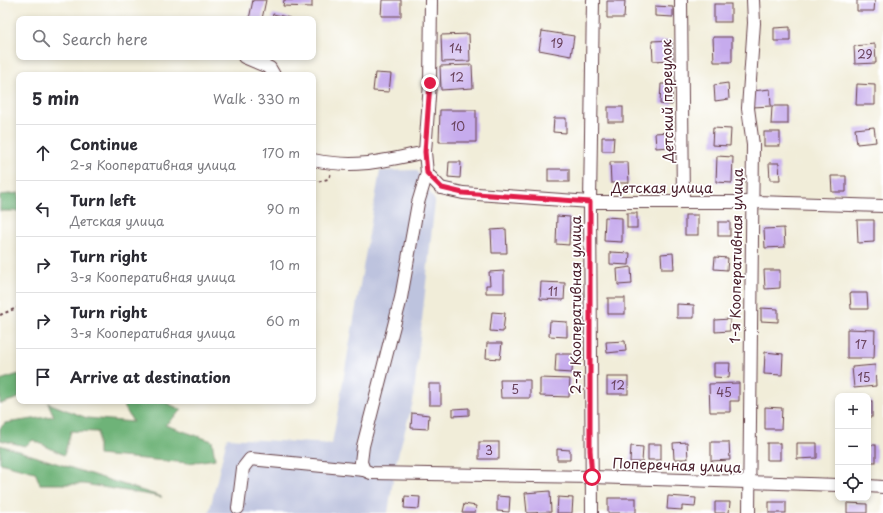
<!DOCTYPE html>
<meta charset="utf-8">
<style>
:root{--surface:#fff;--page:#f7f7f7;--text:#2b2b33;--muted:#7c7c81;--line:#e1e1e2}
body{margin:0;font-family:"Playpen Sans",sans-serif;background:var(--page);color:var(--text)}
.controls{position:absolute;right:12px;bottom:12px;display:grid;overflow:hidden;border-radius:8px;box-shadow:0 2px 6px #0003}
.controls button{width:36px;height:36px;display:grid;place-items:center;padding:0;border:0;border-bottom:1px solid var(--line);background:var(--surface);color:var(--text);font:20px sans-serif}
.stop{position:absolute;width:12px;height:12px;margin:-9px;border:3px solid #e11d48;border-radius:50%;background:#fff}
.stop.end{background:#e11d48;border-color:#fff;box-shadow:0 1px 4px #0008}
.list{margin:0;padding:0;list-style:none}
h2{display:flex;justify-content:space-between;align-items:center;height:52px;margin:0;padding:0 16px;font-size:17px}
h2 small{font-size:13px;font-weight:400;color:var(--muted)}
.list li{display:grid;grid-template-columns:26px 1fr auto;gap:12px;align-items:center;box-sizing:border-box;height:56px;padding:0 16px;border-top:1px solid var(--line)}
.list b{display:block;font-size:15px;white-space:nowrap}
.list p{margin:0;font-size:13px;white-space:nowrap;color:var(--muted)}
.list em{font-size:13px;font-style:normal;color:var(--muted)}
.icon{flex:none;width:22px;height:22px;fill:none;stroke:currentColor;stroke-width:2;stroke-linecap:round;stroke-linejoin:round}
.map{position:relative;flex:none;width:883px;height:513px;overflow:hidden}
.search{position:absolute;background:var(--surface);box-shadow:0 2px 6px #0003;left:16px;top:16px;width:300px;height:44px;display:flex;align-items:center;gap:10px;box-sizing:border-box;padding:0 14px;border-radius:8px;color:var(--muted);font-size:15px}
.panel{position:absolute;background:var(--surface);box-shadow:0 2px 6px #0003;left:16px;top:72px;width:300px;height:332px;border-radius:8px}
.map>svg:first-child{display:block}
.industrial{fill:#bdc3de}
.forest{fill:#6eb378;stroke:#5c6952}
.building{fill:#c6abed}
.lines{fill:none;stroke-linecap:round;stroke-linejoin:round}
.minor-casing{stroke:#633e45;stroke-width:14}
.path{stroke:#633e45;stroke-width:2;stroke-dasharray:3 3;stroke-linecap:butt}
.minor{stroke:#fff;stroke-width:12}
.route{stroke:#e11d48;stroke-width:5}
.labels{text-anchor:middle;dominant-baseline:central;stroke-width:3.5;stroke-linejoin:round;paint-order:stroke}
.number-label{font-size:12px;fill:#69425c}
.street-label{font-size:14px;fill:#4a1f2b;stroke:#fff}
</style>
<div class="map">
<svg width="883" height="513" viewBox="0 0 883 513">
<rect width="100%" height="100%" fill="#fff"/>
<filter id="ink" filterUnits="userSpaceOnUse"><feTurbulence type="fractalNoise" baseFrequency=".025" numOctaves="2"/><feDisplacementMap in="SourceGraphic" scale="8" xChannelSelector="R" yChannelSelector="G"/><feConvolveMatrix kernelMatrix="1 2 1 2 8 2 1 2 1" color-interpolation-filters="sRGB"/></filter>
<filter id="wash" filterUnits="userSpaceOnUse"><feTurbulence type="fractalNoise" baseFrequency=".012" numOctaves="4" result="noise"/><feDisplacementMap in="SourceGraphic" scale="16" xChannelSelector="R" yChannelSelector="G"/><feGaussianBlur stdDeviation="0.9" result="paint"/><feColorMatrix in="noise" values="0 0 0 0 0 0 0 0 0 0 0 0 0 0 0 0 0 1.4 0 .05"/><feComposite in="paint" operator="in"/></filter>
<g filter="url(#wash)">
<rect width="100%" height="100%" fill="#f1edd9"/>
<polygon class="industrial" points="417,170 435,201 413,402 395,466 388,513 209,513 227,438 332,444 380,171"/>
<g class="forest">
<polygon points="19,193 19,211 0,211 0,195"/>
<polygon points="19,374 19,398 0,404 0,380"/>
<polygon points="121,401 162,401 182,410 165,425 212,441 215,459 189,463 98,455 98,432 71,431 64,455 33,440 25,446 0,440 0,428 5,423 54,416 48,403 87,418 133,422"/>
<polygon points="0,445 162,497 84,484 40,484 35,472 0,463"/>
</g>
<g id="blocks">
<g class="building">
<polygon points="253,0 266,0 262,19 249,19"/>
<polygon points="284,0 312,0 312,7 283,6"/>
<polygon points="382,0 401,0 401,16 381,16"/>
<polygon points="857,0 875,0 874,11 857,11"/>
<polygon points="607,1 625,1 624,18 607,18"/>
<rect x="714" y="4" width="17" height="18"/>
<polygon points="655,6 673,7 673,17 655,16"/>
<polygon points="273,14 290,18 290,19 272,19"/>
<polygon points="790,27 790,41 774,41 774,28"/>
<polygon points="542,31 574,36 571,56 539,50"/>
<polygon points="469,34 470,61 442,62 441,35"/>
<polygon points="713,37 732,37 732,62 714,62"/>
<polygon points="672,40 673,60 653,61 652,41"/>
<polygon points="875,44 876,63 855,64 854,46"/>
<polygon points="472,65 473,88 441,90 440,66"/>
<polygon points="375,73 391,74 389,92 373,91"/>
<polygon points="728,83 729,99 715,101 714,85"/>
<polygon points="661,84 673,84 672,105 660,104"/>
<polygon points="857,84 875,85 875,105 856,105"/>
<polygon points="770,89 771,106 753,107 753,91"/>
<polygon points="772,106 788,106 788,124 771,124"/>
<rect x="608" y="107" width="15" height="15"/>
<polygon points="440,110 476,110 476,142 439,142"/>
<polygon points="554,118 566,118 566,133 553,132"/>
<polygon points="874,127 876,142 857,144 855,129"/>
<polygon points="713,128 731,129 730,146 712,145"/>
<polygon points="670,132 671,147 656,148 655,133"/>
<rect x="764" y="132" width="16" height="14"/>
<polygon points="602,137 614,137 613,151 602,151"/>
<polygon points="717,156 733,157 732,183 716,182"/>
<polygon points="449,162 461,162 460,178 448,177"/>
<polygon points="610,162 628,162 629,183 611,183"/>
<polygon points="769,163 779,163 780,180 770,180"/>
<rect x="548" y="169" width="21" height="13"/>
<polygon points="831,176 846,176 846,192 832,192"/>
<rect x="627" y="213" width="10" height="15"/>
<rect x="685" y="215" width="13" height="20"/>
<polygon points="557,216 570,217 569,245 556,244"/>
<polygon points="605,217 622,218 622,242 604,241"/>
<polygon points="857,220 874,220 874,242 858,243"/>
<rect x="718" y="222" width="12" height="14"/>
<polygon points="784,228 785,247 765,248 764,229"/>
<polygon points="506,229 507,253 492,253 491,230"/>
<polygon points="610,252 630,253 629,265 610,264"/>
<polygon points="673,253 674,269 662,269 661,254"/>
<polygon points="715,257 728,258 727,270 714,269"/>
<polygon points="631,267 632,284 618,285 617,269"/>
<polygon points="764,270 780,270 780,288 765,289"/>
<polygon points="504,271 504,293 486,293 486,285 490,285 489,272"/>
<polygon points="541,282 565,283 564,300 540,299"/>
<polygon points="850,293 867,293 868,309 851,309"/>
<rect x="608" y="298" width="17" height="16"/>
<polygon points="677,304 694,305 694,318 677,318"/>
<polygon points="761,308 778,309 778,322 761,321"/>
<polygon points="492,312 505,313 503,332 490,331"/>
<polygon points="730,319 730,331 715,332 715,320"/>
<polygon points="550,321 567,322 567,337 549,336"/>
<polygon points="847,329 875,330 874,358 847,358"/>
<polygon points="625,341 626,351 607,353 606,342"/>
<polygon points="487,343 502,343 500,359 486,358"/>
<polygon points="765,352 783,354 782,375 764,374"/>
<polygon points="556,354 573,354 572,373 555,372"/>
<polygon points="714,363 730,363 729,378 714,377"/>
<polygon points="875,365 876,386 854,388 852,367"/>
<rect x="607" y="377" width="21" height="17"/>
<polygon points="540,378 570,379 569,397 540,396"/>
<polygon points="500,380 530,380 530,398 501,398"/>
<polygon points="739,383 739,401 730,401 730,412 710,412 709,384"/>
<rect x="429" y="384" width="12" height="21"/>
<rect x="868" y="401" width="4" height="16"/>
<polygon points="765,407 782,408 781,429 765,429"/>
<polygon points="469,408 469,415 453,416 453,409"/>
<polygon points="412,413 429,415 428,429 411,428"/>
<rect x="479" y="442" width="20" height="17"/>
<polygon points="687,442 688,459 674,459 673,443"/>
<polygon points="711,442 729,442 730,460 711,461"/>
<rect x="767" y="443" width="13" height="17"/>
<polygon points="797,443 817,443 817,458 797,459"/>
<rect x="648" y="444" width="13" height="16"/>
<rect x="868" y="445" width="8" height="17"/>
<polygon points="631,446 643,447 642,462 630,462"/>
<polygon points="557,449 570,450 570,460 557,460"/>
<polygon points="550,491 551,512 527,513 525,493"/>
<polygon points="405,496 420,497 419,509 404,508"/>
<polygon points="497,496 510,497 509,512 497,511"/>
<polygon points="668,496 696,498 695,507 682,506 682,510 667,509"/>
<polygon points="558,497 573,498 572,513 557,513"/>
<rect x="608" y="498" width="28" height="15"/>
<polygon points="715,502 730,502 729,513 715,513"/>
<rect x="769" y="502" width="17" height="11"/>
<polygon points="847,503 867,504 867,513 847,513"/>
<polygon points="464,504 476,506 475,513 462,513"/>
</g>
</g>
</g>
<g filter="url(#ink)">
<use href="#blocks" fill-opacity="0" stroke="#633e45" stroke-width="1"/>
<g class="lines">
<defs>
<g id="minor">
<polyline points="431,0 430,83 425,152 427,173 441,188 463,193 590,202 753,202 883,206"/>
<polyline points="681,0 683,201"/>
<polyline points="244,57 270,68 274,75"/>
<path d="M313 160C357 169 383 161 425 152"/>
<polyline points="427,173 418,203 401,298 363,446 361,462 364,470 371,473 592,477 838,485"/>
<polyline points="868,486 883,487"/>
<polyline points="238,508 243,468 250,459 364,470"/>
<polyline points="592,513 590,202 593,0"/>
<polyline points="749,513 753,145 748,108 754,23 753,0"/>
</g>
</defs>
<use href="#minor" class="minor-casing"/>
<g class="path">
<polyline points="313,183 328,179 331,174"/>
<polyline points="0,315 19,307"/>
</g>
<use href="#minor" class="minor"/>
</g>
</g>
<g class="lines" filter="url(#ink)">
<polyline class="route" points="430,83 425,152 427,173 442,188 463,193 590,202 590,450 592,477"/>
</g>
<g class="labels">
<g class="number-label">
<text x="557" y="43">19</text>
<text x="456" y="48">14</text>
<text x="865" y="54">29</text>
<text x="457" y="77">12</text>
<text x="458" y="126">10</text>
<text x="553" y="291">11</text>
<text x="861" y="344">17</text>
<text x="864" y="377">15</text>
<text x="618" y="385">12</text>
<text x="515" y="389">5</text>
<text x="724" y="392">45</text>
<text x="489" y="450">3</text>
</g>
<g class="street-label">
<text transform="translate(667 101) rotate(-91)">Детский переулок</text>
<text x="662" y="187">Детская улица</text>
<text transform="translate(736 256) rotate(-89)">1-я Кооперативная улица</text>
<text transform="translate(575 305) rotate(-90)">2-я Кооперативная улица</text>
<text transform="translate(677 465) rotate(2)">Поперечная улица</text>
</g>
</g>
</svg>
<div class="controls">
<button>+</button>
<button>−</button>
<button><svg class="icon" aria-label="locate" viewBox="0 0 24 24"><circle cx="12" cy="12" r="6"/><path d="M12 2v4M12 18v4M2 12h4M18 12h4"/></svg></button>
</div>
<div class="stop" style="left:592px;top:477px"></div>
<div class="stop end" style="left:430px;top:83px"></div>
<div class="search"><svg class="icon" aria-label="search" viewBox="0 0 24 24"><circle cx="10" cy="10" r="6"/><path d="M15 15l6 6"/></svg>Search here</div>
<section class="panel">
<h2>5 min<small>Walk · 330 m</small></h2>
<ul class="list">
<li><svg class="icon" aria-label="ahead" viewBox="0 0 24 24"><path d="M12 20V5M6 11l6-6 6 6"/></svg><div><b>Continue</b><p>2-я Кооперативная улица</p></div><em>170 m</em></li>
<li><svg class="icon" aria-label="left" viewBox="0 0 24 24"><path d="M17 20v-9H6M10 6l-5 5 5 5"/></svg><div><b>Turn left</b><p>Детская улица</p></div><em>90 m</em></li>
<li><svg class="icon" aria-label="right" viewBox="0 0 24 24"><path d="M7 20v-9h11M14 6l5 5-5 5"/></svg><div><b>Turn right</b><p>3-я Кооперативная улица</p></div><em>10 m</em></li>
<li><svg class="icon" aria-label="right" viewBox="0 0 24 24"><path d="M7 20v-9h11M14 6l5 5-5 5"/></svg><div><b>Turn right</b><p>3-я Кооперативная улица</p></div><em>60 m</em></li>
<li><svg class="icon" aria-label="arrive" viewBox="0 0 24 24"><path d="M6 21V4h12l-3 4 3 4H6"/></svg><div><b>Arrive at destination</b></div></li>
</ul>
</section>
</div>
